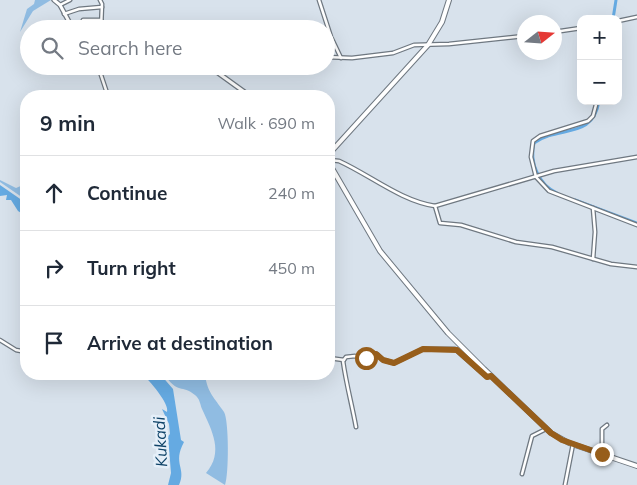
<!DOCTYPE html>
<meta charset="utf-8">
<style>
:root{--surface:#fff;--page:#f6f6f7;--text:#1f2937;--muted:#747a83;--line:#e0e1e3}
body{margin:0;font-family:Mulish,sans-serif;background:var(--page);color:var(--text)}
.controls{position:absolute;right:15px;top:15px;display:grid;overflow:hidden;border-radius:10px;box-shadow:0 5px 20px #0002}
.controls button{width:45px;height:45px;display:grid;place-items:center;padding:0;border:0;border-bottom:1px solid var(--line);background:var(--surface);color:var(--text);font:25px sans-serif}
.compass{position:absolute;left:517px;top:15px;width:45px;height:45px;border-radius:50%;background:var(--surface);box-shadow:0 5px 20px #0002;rotate:73deg}
.stop{position:absolute;width:15px;height:15px;margin:-11px;border:4px solid #975e1b;border-radius:50%;background:#fff}
.stop.end{background:#975e1b;border-color:#fff;box-shadow:0 1px 5px #0008}
.list{margin:0;padding:0;list-style:none}
h2{display:flex;justify-content:space-between;align-items:center;height:65px;margin:0;padding:0 20px;font-size:21px}
h2 small{font-size:16px;font-weight:400;color:var(--muted)}
.list li{display:grid;grid-template-columns:32px 1fr auto;gap:15px;align-items:center;box-sizing:border-box;height:75px;padding:0 20px;border-top:1px solid var(--line)}
.list b{display:block;font-size:19px;white-space:nowrap}
.list em{font-size:16px;font-style:normal;color:var(--muted)}
.icon{flex:none;width:28px;height:28px;fill:none;stroke:currentColor;stroke-width:2;stroke-linecap:round;stroke-linejoin:round}
.map{position:relative;flex:none;width:637px;height:485px;overflow:hidden}
.search{position:absolute;background:var(--surface);box-shadow:0 5px 20px #0002;left:20px;top:20px;width:315px;height:55px;display:flex;align-items:center;gap:12px;box-sizing:border-box;padding:0 18px;border-radius:28px;color:var(--muted);font-size:19px}
.panel{position:absolute;background:var(--surface);box-shadow:0 5px 20px #0002;left:20px;top:90px;width:315px;height:290px;border-radius:20px}
.map>svg:first-child{display:block}
.green{fill:#90bce2}
.water{fill:#65aae2}
.lines{fill:none;stroke-linecap:round;stroke-linejoin:round}
.canal{stroke:#65aae2;stroke-width:3}
.minor-casing{stroke:#6f7881;stroke-width:5}
.tertiary-casing{stroke:#6f7881;stroke-width:5.5}
.secondary-casing{stroke:#6f7881;stroke-width:6}
.minor{stroke:#fff;stroke-width:2.5}
.tertiary{stroke:#fff;stroke-width:3}
.secondary{stroke:#fff;stroke-width:4}
.route{stroke:#975e1b;stroke-width:6}
.labels{text-anchor:middle;dominant-baseline:central;stroke-width:5;stroke-linejoin:round;paint-order:stroke}
.water-label{font-size:16px;font-style:italic;fill:#0f4368;stroke:#e5eff9}
</style>
<div class="map">
<svg width="637" height="485" viewBox="0 0 637 485">
<rect width="100%" height="100%" fill="#d8e2ec"/>
<g class="green">
<polygon points="35,0 51,0 33,11 20,32 27,9 34,4"/>
<polygon points="0,180 16,188 23,185 26,188 26,200 0,182"/>
<path d="M164 374H181L191 379 201 374 205 375C208 394 214 397 224 412 229 420 229 475 225 485L206 473C224 452 212 431 202 409 200 404 200 399 195 395 182 384 178 395 164 374Z"/>
</g>
<g class="water">
<polygon points="0,185 26,203 26,216 18,211 11,200 6,200 7,195 0,196"/>
<path d="M142 374H160L173 389 181 440 184 442C172 464 187 468 179 485H168L171 473 168 436 170 434 169 424 162 409 167 412C170 404 149 380 142 374Z"/>
</g>
<g class="lines">
<g class="canal">
<polyline points="613,19 616,0"/>
<path d="M557 193C539 185 529 162 534 143 559 125 593 140 599 101"/>
<polyline points="575,200 637,223"/>
</g>
<defs>
<g id="minor">
<polyline points="100,0 102,4 101,29"/>
<polyline points="319,0 331,37 341,58"/>
<polyline points="60,5 70,0"/>
<polyline points="64,14 79,9 102,7"/>
<polyline points="618,21 637,17"/>
<polyline points="101,22 134,29"/>
<polyline points="81,26 83,20 101,20"/>
<polyline points="72,28 78,25 94,29"/>
<polyline points="198,29 208,24"/>
<polyline points="554,32 581,28"/>
<polyline points="326,57 352,58 393,53 414,45 449,44 524,36"/>
<polyline points="98,66 108,96"/>
<polyline points="597,101 593,116 588,121 540,136 533,141 531,157 536,177 549,191 637,225"/>
<path d="M329 160 339 161C370 175 401 201 435 206L554 171 637 157"/>
<polyline points="435,206 440,223 461,225 516,242 552,247 611,264 637,267"/>
<polyline points="593,259 595,232 593,208"/>
<polyline points="0,340 16,350 26,352"/>
<polyline points="329,358 344,360"/>
<path d="M356 427C352 405 346 383 343 361L346 357 355 356 364 359 370 354H377L383 360 394 363 423 349H455L487 377 491 376"/>
<polyline points="602,454 602,429 607,425"/>
<polyline points="522,474 532,436 546,429"/>
<polyline points="565,485 573,444"/>
</g>
<g id="tertiary">
<polyline points="54,0 60,5 73,29"/>
<polyline points="205,66 214,70 250,96"/>
</g>
<g id="secondary">
<polyline points="329,154 428,45 442,22 449,0"/>
<polyline points="329,163 380,251 448,333 484,369 551,433 569,443 637,466"/>
</g>
</defs>
<use href="#minor" class="minor-casing"/>
<use href="#tertiary" class="tertiary-casing"/>
<use href="#secondary" class="secondary-casing"/>
<use href="#minor" class="minor"/>
<use href="#tertiary" class="tertiary"/>
<use href="#secondary" class="secondary"/>
</g>
<g class="lines">
<polyline class="route" points="366,358 370,354 376,354 383,360 394,363 423,349 457,350 487,377 491,376 551,433 562,440 602,454"/>
</g>
<g class="labels">
<g class="water-label">
<text transform="translate(160 442) rotate(-93)">Kukadi</text>
</g>
</g>
</svg>
<div class="controls">
<button>+</button>
<button>−</button>
</div>
<svg class="compass" viewBox="-18 -18 36 36"><path d="M0-13l5 13h-10z" fill="#e53935"/><path d="M0 13l5-13h-10z" fill="#747a83"/></svg>
<div class="stop" style="left:366px;top:358px"></div>
<div class="stop end" style="left:602px;top:454px"></div>
<div class="search"><svg class="icon" aria-label="search" viewBox="0 0 24 24"><circle cx="10" cy="10" r="6"/><path d="M15 15l6 6"/></svg>Search here</div>
<section class="panel">
<h2>9 min<small>Walk · 690 m</small></h2>
<ul class="list">
<li><svg class="icon" aria-label="ahead" viewBox="0 0 24 24"><path d="M12 20V5M6 11l6-6 6 6"/></svg><div><b>Continue</b></div><em>240 m</em></li>
<li><svg class="icon" aria-label="right" viewBox="0 0 24 24"><path d="M7 20v-9h11M14 6l5 5-5 5"/></svg><div><b>Turn right</b></div><em>450 m</em></li>
<li><svg class="icon" aria-label="arrive" viewBox="0 0 24 24"><path d="M6 21V4h12l-3 4 3 4H6"/></svg><div><b>Arrive at destination</b></div></li>
</ul>
</section>
</div>
